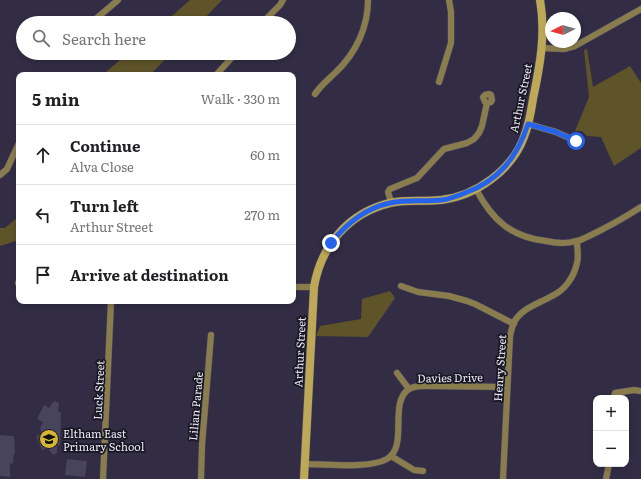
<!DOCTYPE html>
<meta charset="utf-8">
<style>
:root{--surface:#fff;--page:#f6f6f6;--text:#202124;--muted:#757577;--line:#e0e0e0}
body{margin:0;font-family:Literata,serif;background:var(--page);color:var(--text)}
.controls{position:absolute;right:12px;bottom:12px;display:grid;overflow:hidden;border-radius:8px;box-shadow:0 2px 6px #0003}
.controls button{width:36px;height:36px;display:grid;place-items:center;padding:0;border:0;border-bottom:1px solid var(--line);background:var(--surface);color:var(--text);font:20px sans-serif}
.compass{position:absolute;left:545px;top:12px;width:36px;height:36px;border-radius:50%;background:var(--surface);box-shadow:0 2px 6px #0003;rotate:264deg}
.stop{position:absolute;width:12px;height:12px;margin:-9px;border:3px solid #2563eb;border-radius:50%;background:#fff}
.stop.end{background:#2563eb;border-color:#fff;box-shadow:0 1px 4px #0008}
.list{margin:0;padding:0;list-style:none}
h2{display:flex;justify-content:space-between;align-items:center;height:52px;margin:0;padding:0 16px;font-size:17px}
h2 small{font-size:13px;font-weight:400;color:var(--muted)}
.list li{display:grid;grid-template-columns:26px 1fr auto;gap:12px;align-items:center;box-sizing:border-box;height:60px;padding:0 16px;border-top:1px solid var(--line)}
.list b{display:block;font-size:15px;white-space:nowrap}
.list p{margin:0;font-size:13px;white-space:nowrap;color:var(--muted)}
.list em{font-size:13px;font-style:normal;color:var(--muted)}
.icon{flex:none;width:22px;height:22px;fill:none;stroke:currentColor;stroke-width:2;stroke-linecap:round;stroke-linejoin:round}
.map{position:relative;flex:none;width:641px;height:479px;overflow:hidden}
.search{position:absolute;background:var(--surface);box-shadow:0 2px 6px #0003;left:16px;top:16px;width:280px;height:44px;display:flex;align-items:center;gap:10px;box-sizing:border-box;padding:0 14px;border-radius:22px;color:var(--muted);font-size:15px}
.panel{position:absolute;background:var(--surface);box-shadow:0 2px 6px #0003;left:16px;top:72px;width:280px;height:232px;border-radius:8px}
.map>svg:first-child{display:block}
.green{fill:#5f5429}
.building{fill:#48445d}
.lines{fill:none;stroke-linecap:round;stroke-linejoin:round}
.street-casing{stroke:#504b62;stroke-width:7}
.secondary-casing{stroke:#504b62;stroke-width:9}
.street{stroke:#8a7d4d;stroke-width:6}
.secondary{stroke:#bda858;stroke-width:8}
.route{stroke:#2563eb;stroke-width:5}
.labels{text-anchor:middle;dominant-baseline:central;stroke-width:3.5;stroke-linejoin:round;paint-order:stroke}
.street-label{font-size:11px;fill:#ebe9f9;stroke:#191822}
.poi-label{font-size:11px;fill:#ebe9f9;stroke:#191822;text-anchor:start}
</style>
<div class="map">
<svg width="641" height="479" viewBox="0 0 641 479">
<rect width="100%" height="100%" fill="#322d45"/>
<g class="green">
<polygon points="190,0 222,0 200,23 164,23"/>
<polygon points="587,49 593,87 630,66 641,83 641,148 614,166 601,137 587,136 582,131 575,131 589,97 584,50"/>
<polygon points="128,53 171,53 150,75 105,75 106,72"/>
<polygon points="19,216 19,240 0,246 0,228 5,228"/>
<polygon points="390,291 395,298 368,337 316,336 320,326 361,319 362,299"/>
</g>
<g class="building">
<polygon points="54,401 59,403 58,412 61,412 60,445 57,445 57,453 53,455 48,448 42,450 36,436 42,434 40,428 43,422 37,419 44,405 49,408"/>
<polygon points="0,435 14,436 15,454 14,454 13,464 10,463 10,477 0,476"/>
<polygon points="67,459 87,461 85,477 65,475"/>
</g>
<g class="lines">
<defs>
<g id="street">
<polyline points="91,23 118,0"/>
<polyline points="262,23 280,5 283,0"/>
<polyline points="542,48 564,49 575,46 641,9"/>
<polyline points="216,75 236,53"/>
<polyline points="439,82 451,43 451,12 449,0"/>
<path d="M315 94C321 85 329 79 336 72 356 53 368 27 368 0"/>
<polyline points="528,124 556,132 576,141"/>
<polyline points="0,175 7,169 19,143"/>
<path d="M476 189C492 220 511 237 546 241 555 243 567 244 576 241 580 241 584 238 587 237 606 228 624 218 641 207"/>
<polyline points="391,202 388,192 390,189 417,178 444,149 467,143 474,139 479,133 482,126 487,103 485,102 483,97 485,95 489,94 491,95 492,100 491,102 487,103"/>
<polyline points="18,283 19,283"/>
<polyline points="401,286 418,292 449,296 467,301 475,304 514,324"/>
<polyline points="293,287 314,287"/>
<polyline points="397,373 409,389"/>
<polyline points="614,398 615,393 634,390 641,391"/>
<polyline points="391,456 414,470 423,471"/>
<path d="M305 464C326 464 369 469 387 459 409 446 388 403 409 389 414 386 419 386 424 386L507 387"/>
<polyline points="103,479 111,301"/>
<polyline points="201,479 202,445 211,335"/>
<path d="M503 479 510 336C511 332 512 328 513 324 521 308 538 304 552 296 565 290 574 277 577 263 579 256 577 248 577 241"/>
<polyline points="606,479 609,464"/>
</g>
<path id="secondary" d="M304 479 314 287C321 246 348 213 390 203 407 199 424 202 441 200 476 196 512 170 524 137 529 125 531 112 533 99 540 66 546 33 540 0"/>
</defs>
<use href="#street" class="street-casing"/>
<use href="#secondary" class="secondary-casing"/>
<use href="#street" class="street"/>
<use href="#secondary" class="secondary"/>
</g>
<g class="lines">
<path class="route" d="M331 243C346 224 366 208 390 203 407 199 425 202 442 200 450 199 457 196 465 193 498 181 517 158 528 124L556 132 576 141"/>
</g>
<defs>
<symbol id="school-disc" viewBox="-11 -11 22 22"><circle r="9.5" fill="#d5b535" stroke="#191822"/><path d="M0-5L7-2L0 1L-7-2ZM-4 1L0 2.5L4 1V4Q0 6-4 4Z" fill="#111"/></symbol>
</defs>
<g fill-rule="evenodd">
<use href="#school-disc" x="38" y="428" width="22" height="22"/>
</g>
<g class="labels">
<g class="street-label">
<text transform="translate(520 98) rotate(-78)">Arthur Street</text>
<text transform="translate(299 352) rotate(-87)">Arthur Street</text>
<text transform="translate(499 368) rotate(-86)">Henry Street</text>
<text transform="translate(450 377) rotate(-1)">Davies Drive</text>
<text transform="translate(98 390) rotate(-87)">Luck Street</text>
<text transform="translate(195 406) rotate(-85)">Lilian Parade</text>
</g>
<g class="poi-label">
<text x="63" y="433">Eltham East<tspan x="63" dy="13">Primary School</tspan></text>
</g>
</g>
</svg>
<div class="controls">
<button>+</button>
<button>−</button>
</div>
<svg class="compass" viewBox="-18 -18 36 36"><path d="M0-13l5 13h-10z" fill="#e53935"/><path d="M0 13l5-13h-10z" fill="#757577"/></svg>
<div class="stop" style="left:576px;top:141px"></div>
<div class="stop end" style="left:331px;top:243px"></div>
<div class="search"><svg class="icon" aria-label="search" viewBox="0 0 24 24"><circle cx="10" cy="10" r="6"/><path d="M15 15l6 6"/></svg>Search here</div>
<section class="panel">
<h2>5 min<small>Walk · 330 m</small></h2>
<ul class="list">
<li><svg class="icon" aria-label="ahead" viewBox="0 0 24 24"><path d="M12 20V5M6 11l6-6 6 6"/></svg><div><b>Continue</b><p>Alva Close</p></div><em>60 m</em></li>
<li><svg class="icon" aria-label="left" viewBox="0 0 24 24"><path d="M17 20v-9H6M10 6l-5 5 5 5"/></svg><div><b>Turn left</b><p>Arthur Street</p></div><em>270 m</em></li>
<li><svg class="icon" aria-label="arrive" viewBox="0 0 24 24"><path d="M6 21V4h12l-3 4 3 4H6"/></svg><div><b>Arrive at destination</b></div></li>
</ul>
</section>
</div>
